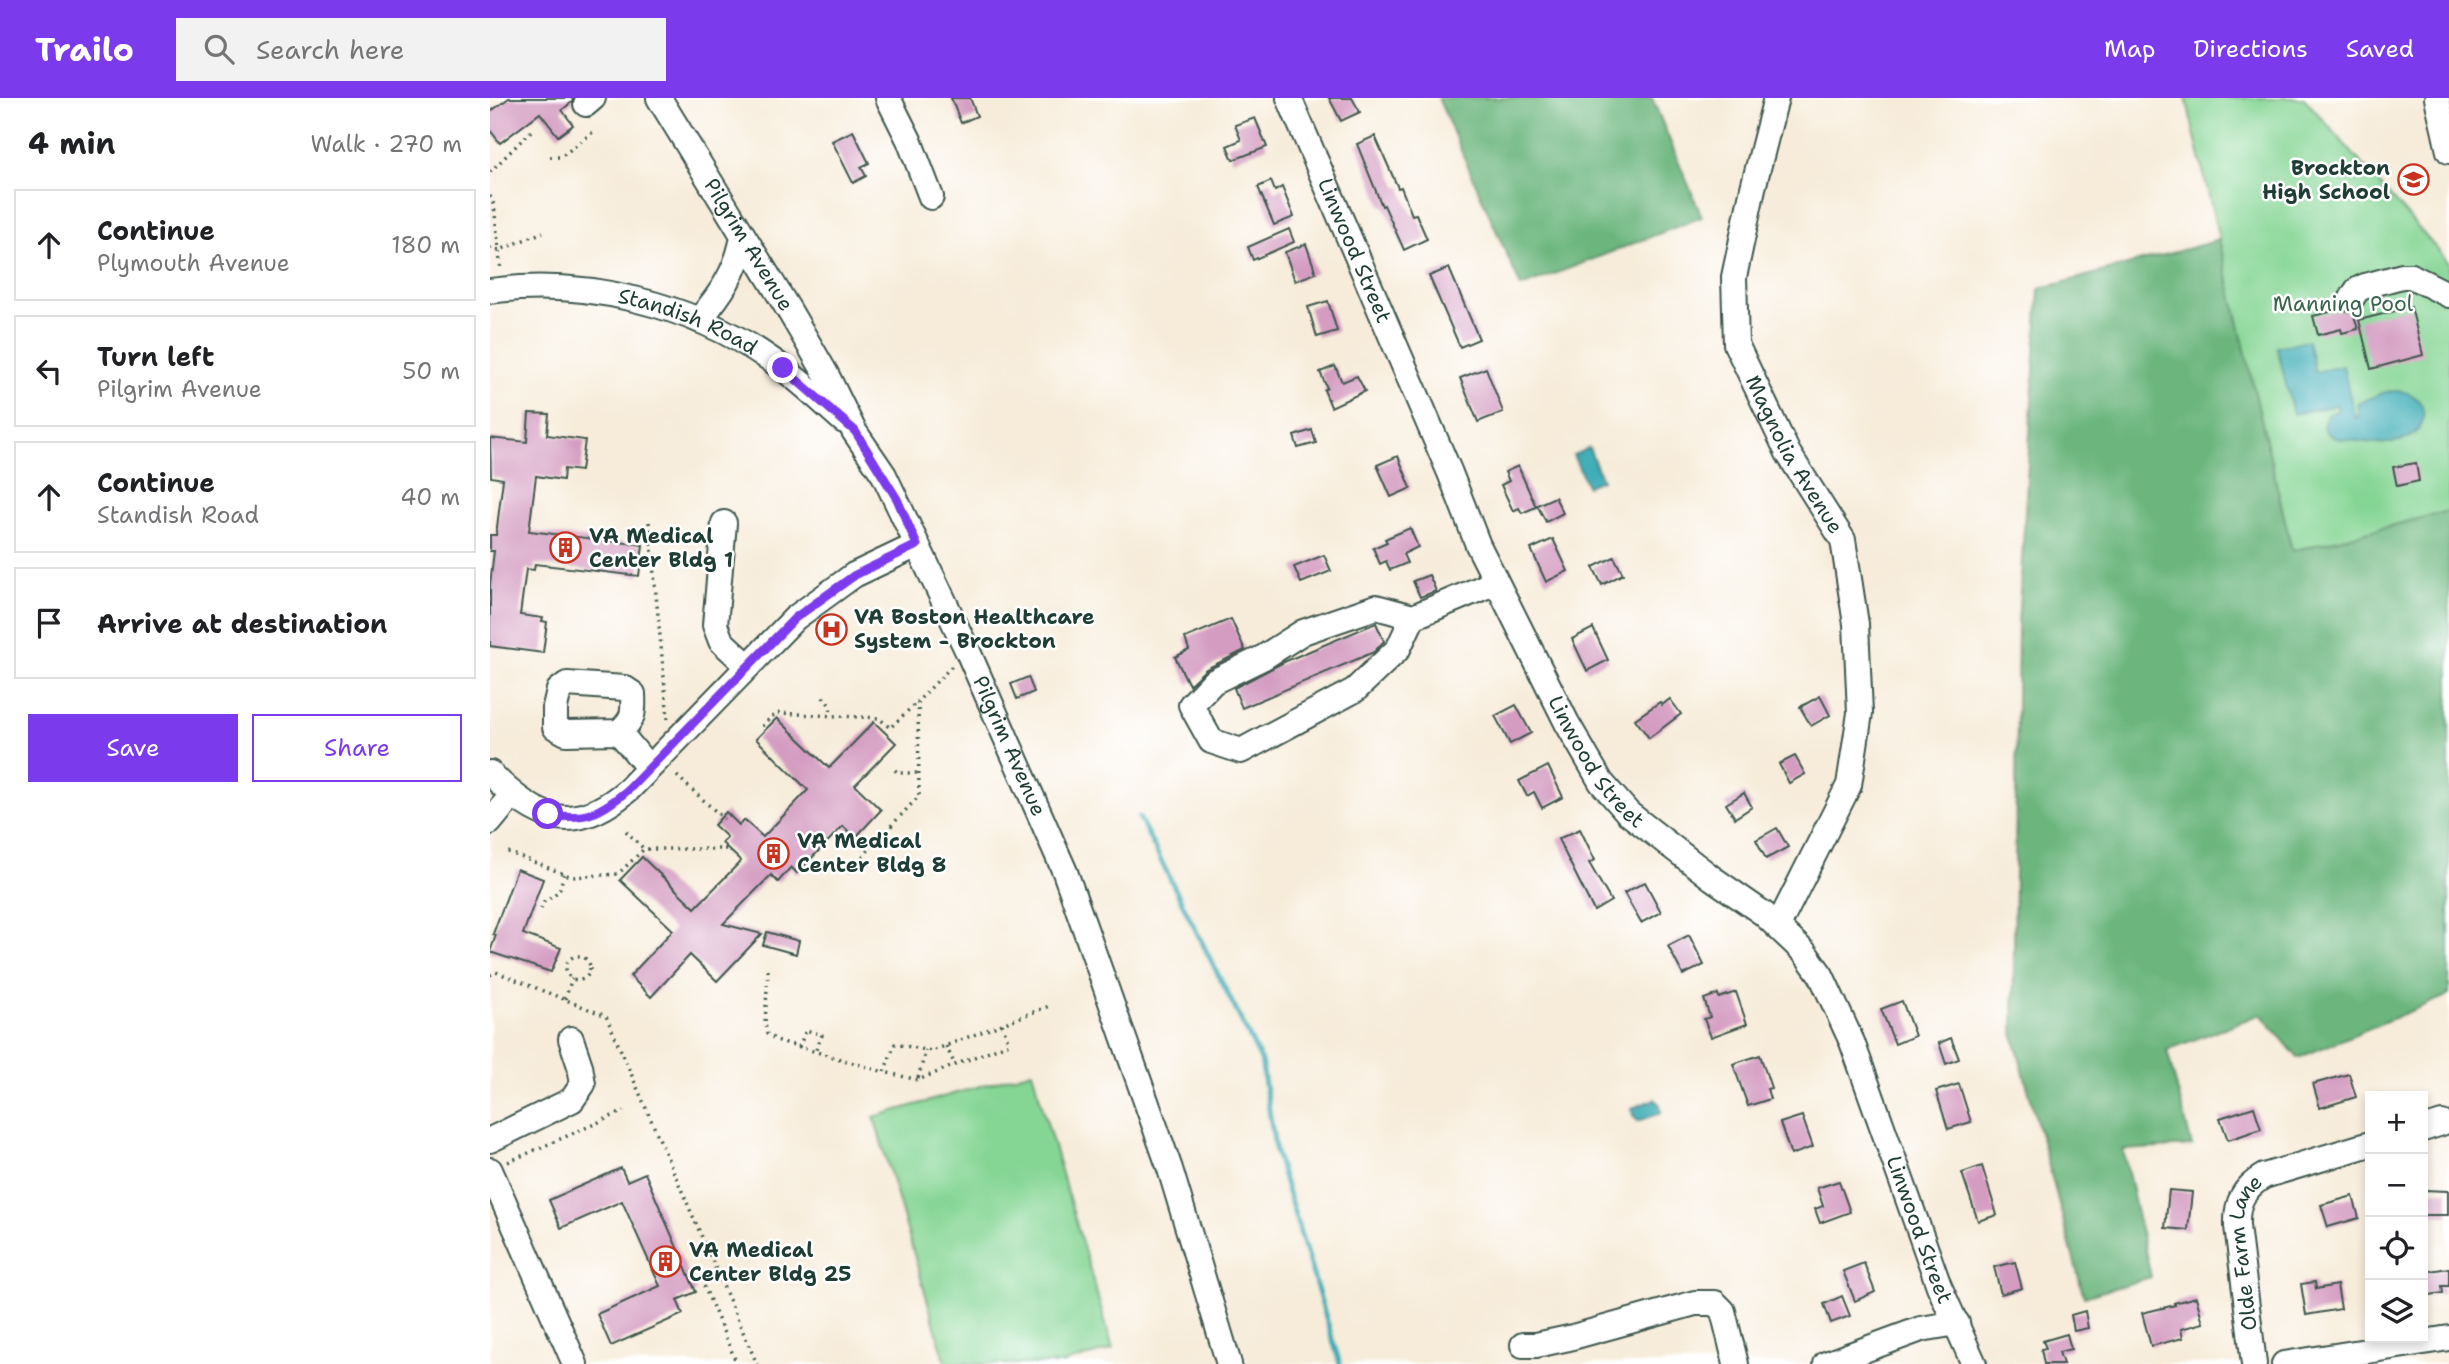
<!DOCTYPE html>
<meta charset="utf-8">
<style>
:root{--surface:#fff;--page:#f2f2f2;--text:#202124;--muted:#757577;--line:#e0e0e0;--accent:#7c3aed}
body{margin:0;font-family:"Shantell Sans",sans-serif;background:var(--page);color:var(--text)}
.controls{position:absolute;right:21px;bottom:21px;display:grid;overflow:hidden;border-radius:0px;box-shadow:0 4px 10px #0003}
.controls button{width:63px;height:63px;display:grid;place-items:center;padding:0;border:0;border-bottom:2px solid var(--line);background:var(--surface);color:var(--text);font:35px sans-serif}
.stop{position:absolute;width:21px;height:21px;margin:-16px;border:5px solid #7c3aed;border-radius:50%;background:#fff}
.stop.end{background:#7c3aed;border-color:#fff;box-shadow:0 2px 7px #0008}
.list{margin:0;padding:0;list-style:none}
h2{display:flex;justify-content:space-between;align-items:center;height:91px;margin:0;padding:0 28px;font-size:30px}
h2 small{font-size:23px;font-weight:400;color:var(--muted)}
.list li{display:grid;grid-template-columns:46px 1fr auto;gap:21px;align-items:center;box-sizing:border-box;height:112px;margin:0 14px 14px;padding:0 14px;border:2px solid var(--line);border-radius:0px}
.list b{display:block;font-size:26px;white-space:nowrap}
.list p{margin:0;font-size:23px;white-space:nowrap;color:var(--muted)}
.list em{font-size:23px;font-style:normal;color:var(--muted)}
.actions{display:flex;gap:14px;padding:21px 28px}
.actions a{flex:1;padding:16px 0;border:2px solid var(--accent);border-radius:0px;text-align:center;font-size:24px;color:var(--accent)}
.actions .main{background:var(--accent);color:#fff}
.icon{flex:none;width:38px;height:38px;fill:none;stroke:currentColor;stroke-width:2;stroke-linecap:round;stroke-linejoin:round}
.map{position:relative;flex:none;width:1959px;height:1266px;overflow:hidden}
header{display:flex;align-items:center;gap:42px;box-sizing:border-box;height:98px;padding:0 35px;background:var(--accent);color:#fff}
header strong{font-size:33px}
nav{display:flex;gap:38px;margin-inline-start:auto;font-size:24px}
.search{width:490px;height:63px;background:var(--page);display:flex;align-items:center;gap:18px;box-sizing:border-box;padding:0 24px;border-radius:0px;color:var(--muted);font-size:26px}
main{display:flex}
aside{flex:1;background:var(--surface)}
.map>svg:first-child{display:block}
.green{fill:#85d594;stroke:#528964;stroke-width:2}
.forest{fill:#6cb67e;stroke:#467a59;stroke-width:2}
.water{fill:#3aabb5;stroke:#2c7474;stroke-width:2}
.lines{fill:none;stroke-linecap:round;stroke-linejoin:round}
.stream{stroke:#3aabb5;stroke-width:5}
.building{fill:#d49cc1}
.minor-casing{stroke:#3f574d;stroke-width:28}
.path{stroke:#3f574d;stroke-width:3.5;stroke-dasharray:2 5;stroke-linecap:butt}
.minor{stroke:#fff;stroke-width:24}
.route{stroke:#7c3aed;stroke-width:9}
.labels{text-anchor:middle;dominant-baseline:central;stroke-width:5;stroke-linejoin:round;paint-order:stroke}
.poi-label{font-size:21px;font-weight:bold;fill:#1f3d34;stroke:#fff;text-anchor:start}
.street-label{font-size:21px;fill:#1f3d34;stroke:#fff}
.park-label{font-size:21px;fill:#38634c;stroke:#fff}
</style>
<header>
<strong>Trailo</strong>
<div class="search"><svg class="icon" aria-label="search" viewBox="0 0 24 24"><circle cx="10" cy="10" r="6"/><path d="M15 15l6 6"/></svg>Search here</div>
<nav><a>Map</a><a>Directions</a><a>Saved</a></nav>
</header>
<main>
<aside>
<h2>4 min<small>Walk · 270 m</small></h2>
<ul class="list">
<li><svg class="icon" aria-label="ahead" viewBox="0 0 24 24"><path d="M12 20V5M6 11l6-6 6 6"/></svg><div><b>Continue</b><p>Plymouth Avenue</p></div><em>180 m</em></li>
<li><svg class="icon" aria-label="left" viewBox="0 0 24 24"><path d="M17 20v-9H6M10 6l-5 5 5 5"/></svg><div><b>Turn left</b><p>Pilgrim Avenue</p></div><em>50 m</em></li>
<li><svg class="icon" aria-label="ahead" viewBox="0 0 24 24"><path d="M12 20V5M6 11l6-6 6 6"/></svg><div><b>Continue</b><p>Standish Road</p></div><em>40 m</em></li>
<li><svg class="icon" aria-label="arrive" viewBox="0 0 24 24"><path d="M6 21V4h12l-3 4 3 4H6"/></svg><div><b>Arrive at destination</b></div></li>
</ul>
<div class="actions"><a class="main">Save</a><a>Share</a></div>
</aside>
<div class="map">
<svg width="1959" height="1266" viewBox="0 0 1959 1266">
<rect width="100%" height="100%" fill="#fff"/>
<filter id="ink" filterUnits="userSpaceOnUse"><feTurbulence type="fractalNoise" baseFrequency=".0143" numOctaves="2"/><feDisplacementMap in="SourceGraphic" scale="14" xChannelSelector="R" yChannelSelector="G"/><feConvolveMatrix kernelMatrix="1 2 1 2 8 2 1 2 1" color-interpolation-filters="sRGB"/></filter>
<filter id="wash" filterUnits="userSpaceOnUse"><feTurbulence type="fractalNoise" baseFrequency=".00686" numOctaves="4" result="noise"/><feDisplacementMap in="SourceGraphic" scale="28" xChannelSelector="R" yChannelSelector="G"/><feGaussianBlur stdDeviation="1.57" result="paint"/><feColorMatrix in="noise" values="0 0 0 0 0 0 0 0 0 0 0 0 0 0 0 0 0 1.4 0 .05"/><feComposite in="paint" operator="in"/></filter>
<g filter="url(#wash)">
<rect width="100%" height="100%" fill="#f7ecda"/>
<g class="green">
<polygon points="1696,0 1814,0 1959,165 1959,413 1802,453"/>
<polygon points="542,973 623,1251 571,1266 456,1266 384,1019"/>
</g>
<g class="forest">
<polygon points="948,0 1162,0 1212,119 1031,189"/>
<polygon points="1729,142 1802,453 1959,413 1959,897 1808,960 1771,916 1677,952 1702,1048 1633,1052 1661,1179 1594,1199 1523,935 1528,525 1549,191"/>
</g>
<g class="water">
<path d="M1818 242 1825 274 1853 268 1865 320 1869 318 1867 306C1879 302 1890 293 1903 293 1939 291 1945 333 1910 343 1894 348 1876 344 1860 342 1848 341 1838 341 1833 328L1838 316 1848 313 1847 307 1803 316 1787 249Z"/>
<polygon points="1099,350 1112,382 1097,388 1083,357"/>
<polygon points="1165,1001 1170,1007 1171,1015 1148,1023 1143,1018 1142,1010"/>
</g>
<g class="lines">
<polyline class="stream" points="649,719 771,962 786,1055 850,1266"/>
</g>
<g id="blocks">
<g class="building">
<polygon points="19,0 83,0 82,4 72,12 83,27 68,38 50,15 10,45 0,32 0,14"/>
<polygon points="461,0 480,0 487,18 471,25"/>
<polygon points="839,0 862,0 870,14 851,23"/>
<polygon points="765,20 777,49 743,62 737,48 751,42 745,27"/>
<polygon points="363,33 379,65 371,69 376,78 363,85 342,43"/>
<polygon points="885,38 908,90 911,89 922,117 926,116 937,141 914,152 894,107 892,108 867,46"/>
<polygon points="781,83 785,93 792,89 804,119 784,127 768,89"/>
<polygon points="799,131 804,144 763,162 758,149"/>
<polygon points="816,146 826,175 805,183 795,154"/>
<polygon points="959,170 989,241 970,249 939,178"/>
<polygon points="838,203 847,233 827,239 818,209"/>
<polygon points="1921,209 1933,257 1881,271 1869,222"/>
<polygon points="1852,211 1863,215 1868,231 1852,235 1851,231 1828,237 1823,218"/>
<polygon points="845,268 852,284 867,278 875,293 841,309 834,292 837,290 830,274"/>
<polygon points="996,270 1013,314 988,324 970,280"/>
<polygon points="39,315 59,316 57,337 95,342 91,373 74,371 73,382 46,378 39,433 153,447 149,478 45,466 44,472 36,471 30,517 53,520 52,523 57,524 53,555 0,548 0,487 4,453 0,453 0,437 6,437 13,381 1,379 0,340 37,344"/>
<polygon points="822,332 826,345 808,350 804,338"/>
<polygon points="908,358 921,390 901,399 887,367"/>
<polygon points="1926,365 1929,383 1907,388 1903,369"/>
<polygon points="1028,368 1046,409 1032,415 1029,410 1023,413 1011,387 1019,383 1015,374"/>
<polygon points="1065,399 1073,415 1056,424 1047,407"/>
<polygon points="920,430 928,449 913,456 917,465 900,472 896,463 890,466 883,450 897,444 895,441"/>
<polygon points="1063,441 1078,473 1056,484 1041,451"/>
<polygon points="834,457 841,473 811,485 804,469"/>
<polygon points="1124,459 1133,476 1112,487 1103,469"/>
<polygon points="939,477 946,493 930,499 923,483"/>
<polygon points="741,521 755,552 716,571 699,587 685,559 699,552 695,540"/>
<polygon points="886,525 894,543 884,554 752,610 744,590 796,563"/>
<polygon points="1103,530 1118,562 1097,573 1082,541"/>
<polygon points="538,579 544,594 527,601 521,586"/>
<polygon points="1330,598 1340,617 1321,628 1310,609"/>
<polygon points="1180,601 1191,616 1159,640 1145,621 1170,604 1172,607"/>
<polygon points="1026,607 1041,635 1020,646 1005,618"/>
<polygon points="287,620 339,670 384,624 406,645 365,687 391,712 365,740 353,728 307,775 301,769 288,784 281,777 233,826 272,836 227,883 200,857 161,899 140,878 183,832 130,782 152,759 205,810 251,763 232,745 237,739 224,727 236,714 249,727 254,722 273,739 318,692 266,641"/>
<polygon points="1305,658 1315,676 1299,685 1289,666"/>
<polygon points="1058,668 1073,699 1052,710 1044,694 1037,698 1029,683"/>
<polygon points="1254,695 1262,709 1245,720 1236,706"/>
<polygon points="1287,730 1298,749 1276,761 1266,742"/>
<polygon points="1090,731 1105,762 1099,765 1121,803 1104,813 1068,741"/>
<polygon points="27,771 53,781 33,836 71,850 61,874 0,854 6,837 3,836"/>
<polygon points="1155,784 1171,814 1151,825 1134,795"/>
<polygon points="277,834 309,843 306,856 273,847"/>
<polygon points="1199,837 1214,867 1193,877 1178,848"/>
<polygon points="1246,894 1257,926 1221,939 1214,921 1220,919 1214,901 1228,896 1229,900"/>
<polygon points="1412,903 1425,938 1405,946 1391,911"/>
<polygon points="1461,940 1469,961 1456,966 1449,945"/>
<polygon points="1270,957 1281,990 1277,991 1280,1001 1258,1008 1243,966"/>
<polygon points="1859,976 1866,999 1830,1010 1823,986"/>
<polygon points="1469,986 1481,1024 1458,1031 1446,993"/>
<polygon points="1764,1009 1771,1031 1738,1042 1730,1020"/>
<polygon points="1312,1018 1323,1049 1301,1057 1290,1025"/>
<polygon points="1492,1068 1507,1117 1488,1123 1472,1075"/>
<polygon points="131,1070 137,1083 155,1075 206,1194 187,1202 193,1216 121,1248 107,1216 170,1188 132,1103 71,1130 59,1102"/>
<polygon points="1349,1083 1360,1114 1330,1125 1325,1111 1333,1108 1327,1090"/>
<polygon points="1679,1092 1702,1094 1698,1132 1675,1130"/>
<polygon points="1933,1092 1958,1093 1958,1117 1933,1117"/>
<polygon points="1863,1098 1869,1120 1838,1129 1831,1107"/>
<polygon points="1525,1164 1532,1190 1511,1196 1504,1169"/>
<polygon points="1374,1165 1385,1194 1365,1203 1353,1173"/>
<polygon points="1959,1170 1959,1188 1952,1188 1953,1195 1933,1198 1933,1174"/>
<polygon points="1825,1184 1826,1191 1847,1187 1851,1211 1816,1217 1811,1186"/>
<polygon points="1352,1198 1360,1218 1341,1225 1334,1206"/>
<polygon points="1706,1199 1713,1225 1691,1231 1693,1240 1661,1248 1652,1215 1685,1207 1684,1205"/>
<polygon points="1595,1213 1598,1230 1584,1233 1581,1217"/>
<polygon points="1577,1236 1581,1251 1569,1254 1573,1266 1554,1266 1551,1251 1556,1250 1553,1243"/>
</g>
</g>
</g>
<g filter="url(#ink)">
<use href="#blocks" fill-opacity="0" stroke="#3f574d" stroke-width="2"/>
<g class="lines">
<defs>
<g id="minor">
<path id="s1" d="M169 0 300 214 336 276 364 333 394 377 479 556 575 774 680 1071 739 1266"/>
<polyline points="398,0 419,42 441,99"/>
<path id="s2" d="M799 0 960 375 988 447 1077 625 1111 684 1138 715 1222 780 1274 816 1315 855 1331 877 1362 944 1449 1188 1484 1266"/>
<path id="s3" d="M1286 0 1263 90 1244 179 1246 246 1298 355 1353 442 1366 526 1370 615 1359 687 1288 828"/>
<polyline points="1947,0 1959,53"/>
<polyline points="96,6 103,0"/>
<path id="s4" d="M0 193C95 180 201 206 280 261 307 279 330 302 354 323"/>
<polyline points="1862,200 1867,192 1875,188 1912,178 1921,178 1959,197"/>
<path d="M209 222C231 196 247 173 253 139"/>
<polyline points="234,425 225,527 231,543 257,567"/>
<polyline points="923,519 886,509 813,534 774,559 723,584 701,607 721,643 751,653 865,592 908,551 923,519 1006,484"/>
<path d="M129 634C144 621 144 615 143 596L134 590 77 586 69 592 65 609V629L76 635 129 634 158 669"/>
<path d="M0 675C47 723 84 739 139 691L305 520 364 477 427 447"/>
<polyline points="0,724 22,697"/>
<polyline points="1933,1031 1952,1025"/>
<polyline points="0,1042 82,1002 93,986 90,968 81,941"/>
<polyline points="0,1072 85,1266"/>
<polyline points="1033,1247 1046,1247 1079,1240 1205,1205 1225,1205 1233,1213 1246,1266"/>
<polyline points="1336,1266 1431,1231 1467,1225"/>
<path id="s5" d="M1764 1266 1747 1128C1746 1105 1753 1090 1774 1078L1880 1046"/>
<polyline points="1794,1266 1959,1240"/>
</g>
</defs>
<use href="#minor" class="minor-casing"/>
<g class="path">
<polyline points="60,59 71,59 103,34"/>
<polyline points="0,74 43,31"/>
<polyline points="0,98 4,107 11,172"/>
<polyline points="0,150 10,152 53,134"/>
<polyline points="159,424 178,621"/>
<polyline points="333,599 339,606 342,617"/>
<polyline points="272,628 286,615 389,620 400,630 428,603"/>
<polyline points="405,672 408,675 429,675"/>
<polyline points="187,678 234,721"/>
<polyline points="136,733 154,751"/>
<polyline points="18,754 82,779 128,776 154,751 238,751"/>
<polyline points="358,774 429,698 428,603 463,567"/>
<polyline points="51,811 54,804 69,793 74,776"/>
<circle cx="88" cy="870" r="12"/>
<polyline points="278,872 275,925 277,936 286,942 394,974"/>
<polyline points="0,877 6,874 116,918 267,1266"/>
<polyline points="75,901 82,880"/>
<polyline points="512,926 519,945 428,982 394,974 405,946 442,953 562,907"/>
<polyline points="456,948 465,967"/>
<polyline points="309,949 316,932 332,937 325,954"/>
<polyline points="428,980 436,952"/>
<polyline points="18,1064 134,1013"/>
<polyline points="214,1188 247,1266"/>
</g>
<use href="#minor" class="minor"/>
</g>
</g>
<g class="lines" filter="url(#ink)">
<path class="route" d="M58 716C95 724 112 714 139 691L305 520 365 477 427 447 407 401 365 333 293 270"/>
</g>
<defs>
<symbol id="school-ring" viewBox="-11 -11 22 22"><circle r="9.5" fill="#fff" stroke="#c8321e" stroke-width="1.5"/><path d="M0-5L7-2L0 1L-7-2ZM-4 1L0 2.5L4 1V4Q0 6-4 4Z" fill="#c8321e"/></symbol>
<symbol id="building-ring" viewBox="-11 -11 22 22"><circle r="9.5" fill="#fff" stroke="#c8321e" stroke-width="1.5"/><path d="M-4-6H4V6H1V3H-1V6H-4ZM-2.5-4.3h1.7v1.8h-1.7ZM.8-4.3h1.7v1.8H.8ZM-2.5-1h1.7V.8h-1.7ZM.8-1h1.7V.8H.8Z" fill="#c8321e"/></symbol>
<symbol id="hospital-ring" viewBox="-11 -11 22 22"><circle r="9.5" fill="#fff" stroke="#c8321e" stroke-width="1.5"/><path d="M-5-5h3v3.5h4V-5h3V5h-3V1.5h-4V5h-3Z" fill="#c8321e"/></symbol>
</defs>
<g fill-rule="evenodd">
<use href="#school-ring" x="1906" y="64" width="35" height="35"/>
<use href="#building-ring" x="58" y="432" width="35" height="35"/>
<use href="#hospital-ring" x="324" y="514" width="35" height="35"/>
<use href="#building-ring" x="266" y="738" width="35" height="35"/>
<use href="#building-ring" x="158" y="1146" width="35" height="35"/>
</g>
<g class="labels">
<g class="poi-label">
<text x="1900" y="70" text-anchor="end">Brockton<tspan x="1900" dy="24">High School</tspan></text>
<text x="99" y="438">VA Medical<tspan x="99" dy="24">Center Bldg 1</tspan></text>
<text x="364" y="519">VA Boston Healthcare<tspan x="364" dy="24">System - Brockton</tspan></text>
<text x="307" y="743">VA Medical<tspan x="307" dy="24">Center Bldg 8</tspan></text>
<text x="199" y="1152">VA Medical<tspan x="199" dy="24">Center Bldg 25</tspan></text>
</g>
<g class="street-label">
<text stroke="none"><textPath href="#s1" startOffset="172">Pilgrim Avenue</textPath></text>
<text stroke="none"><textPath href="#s2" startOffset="166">Linwood Street</textPath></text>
<text stroke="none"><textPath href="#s4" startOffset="203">Standish Road</textPath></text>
<text stroke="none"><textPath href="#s3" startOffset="376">Magnolia Avenue</textPath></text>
<text stroke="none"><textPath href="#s1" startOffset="738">Pilgrim Avenue</textPath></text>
<text stroke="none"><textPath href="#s2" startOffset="733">Linwood Street</textPath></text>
<text stroke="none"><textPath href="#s2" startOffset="1320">Linwood Street</textPath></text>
<text stroke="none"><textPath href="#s5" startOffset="114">Olde Farm Lane</textPath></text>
</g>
<g class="park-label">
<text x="1853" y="206">Manning Pool</text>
</g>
</g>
</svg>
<div class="controls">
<button>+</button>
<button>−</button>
<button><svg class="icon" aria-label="locate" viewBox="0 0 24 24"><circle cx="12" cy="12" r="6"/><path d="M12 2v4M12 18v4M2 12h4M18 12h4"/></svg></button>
<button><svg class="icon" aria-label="layers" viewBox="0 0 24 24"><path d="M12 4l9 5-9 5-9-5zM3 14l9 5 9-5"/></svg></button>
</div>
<div class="stop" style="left:58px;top:716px"></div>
<div class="stop end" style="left:293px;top:270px"></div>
</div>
</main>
